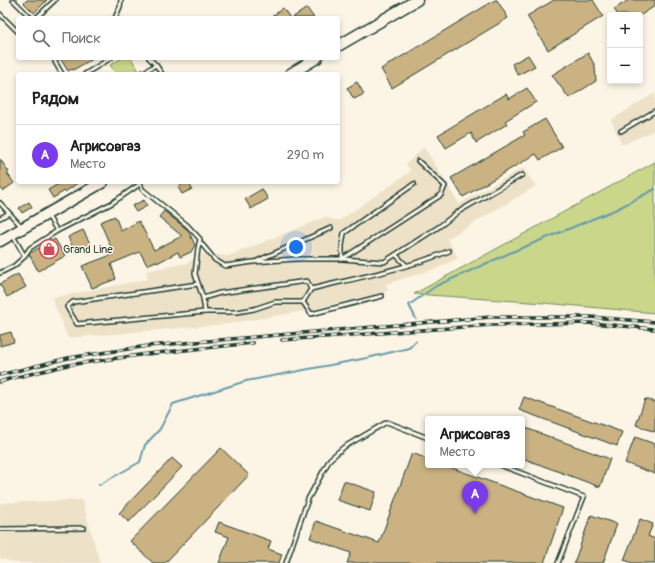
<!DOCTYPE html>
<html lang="ru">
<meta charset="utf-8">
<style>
:root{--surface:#fff;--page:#f6f6f6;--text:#202124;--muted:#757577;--line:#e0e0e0;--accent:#7c3aed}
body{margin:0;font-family:Pangolin,sans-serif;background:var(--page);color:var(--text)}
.controls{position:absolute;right:12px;top:12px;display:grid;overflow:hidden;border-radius:4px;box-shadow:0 2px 6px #0003}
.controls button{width:36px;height:36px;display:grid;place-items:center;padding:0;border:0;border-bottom:1px solid var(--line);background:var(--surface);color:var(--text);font:20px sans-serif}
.you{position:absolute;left:296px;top:247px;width:14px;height:14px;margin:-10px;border:3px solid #fff;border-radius:50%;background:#1a73e8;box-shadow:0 0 0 6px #1a73e833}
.badge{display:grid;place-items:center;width:26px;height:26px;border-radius:50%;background:var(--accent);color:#fff;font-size:13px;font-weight:700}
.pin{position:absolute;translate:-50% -33px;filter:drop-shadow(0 1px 2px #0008)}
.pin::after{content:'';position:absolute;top:21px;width:14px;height:12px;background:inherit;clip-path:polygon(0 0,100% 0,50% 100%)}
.popup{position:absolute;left:425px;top:416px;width:100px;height:52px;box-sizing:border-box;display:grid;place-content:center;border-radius:4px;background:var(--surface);filter:drop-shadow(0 1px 3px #0005);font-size:13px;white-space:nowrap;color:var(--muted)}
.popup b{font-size:15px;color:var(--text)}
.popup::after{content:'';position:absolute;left:50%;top:100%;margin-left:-8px;border:8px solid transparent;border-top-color:var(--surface)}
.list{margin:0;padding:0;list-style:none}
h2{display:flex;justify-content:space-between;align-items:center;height:52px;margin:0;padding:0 16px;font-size:17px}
h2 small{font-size:13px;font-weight:400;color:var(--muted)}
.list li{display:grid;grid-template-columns:26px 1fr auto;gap:12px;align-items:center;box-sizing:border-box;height:60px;padding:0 16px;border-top:1px solid var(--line)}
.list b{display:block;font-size:15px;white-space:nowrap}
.list p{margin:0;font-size:13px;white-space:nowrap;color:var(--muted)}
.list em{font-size:13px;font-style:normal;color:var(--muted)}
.icon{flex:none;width:22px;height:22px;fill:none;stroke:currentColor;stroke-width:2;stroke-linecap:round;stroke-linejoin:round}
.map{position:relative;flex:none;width:655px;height:563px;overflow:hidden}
.search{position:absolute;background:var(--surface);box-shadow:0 2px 6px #0003;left:16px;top:16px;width:324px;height:44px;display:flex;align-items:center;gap:10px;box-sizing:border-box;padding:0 14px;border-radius:4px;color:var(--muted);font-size:15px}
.panel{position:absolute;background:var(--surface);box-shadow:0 2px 6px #0003;left:16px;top:72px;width:324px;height:112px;border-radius:4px}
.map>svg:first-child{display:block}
.built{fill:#ede1c7}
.green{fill:#cad78b;stroke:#748a60}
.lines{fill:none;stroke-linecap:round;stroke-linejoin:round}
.stream{stroke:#679caa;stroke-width:2}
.building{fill:#cab282;stroke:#1f3d34}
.service-casing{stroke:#1f3d34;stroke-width:6}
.primary-casing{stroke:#1f3d34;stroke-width:13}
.service{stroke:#fcf5e5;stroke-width:3}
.primary{stroke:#fcf5e5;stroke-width:10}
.rail-casing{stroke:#1f3d34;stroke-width:3.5}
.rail{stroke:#fcf5e5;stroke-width:2;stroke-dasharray:6;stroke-linecap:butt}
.labels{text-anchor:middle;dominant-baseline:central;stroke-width:3;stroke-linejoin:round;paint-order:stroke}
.poi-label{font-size:11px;fill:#1f3d34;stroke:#fcf5e5;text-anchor:start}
</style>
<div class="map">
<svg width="655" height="563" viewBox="0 0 655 563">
<rect width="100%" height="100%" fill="#fcf5e5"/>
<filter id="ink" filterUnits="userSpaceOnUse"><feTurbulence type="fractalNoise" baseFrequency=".025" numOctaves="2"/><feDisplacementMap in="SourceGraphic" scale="8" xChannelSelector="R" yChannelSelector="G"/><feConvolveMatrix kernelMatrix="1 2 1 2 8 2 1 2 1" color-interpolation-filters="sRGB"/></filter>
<g filter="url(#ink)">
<g class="built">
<polygon points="655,93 655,130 622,145 611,120"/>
<polygon points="424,147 459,204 523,168 536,186 447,239 458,258 438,268 386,284 388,291 310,310 227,324 68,338 52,298 148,279 146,271 187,263 204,254 229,256 325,217 339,221 411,171 406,164"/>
<polygon points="82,500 100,563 17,563 0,558 0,503"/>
</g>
<g class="green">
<polygon points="122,58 131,58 139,71 133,74 116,74 110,65"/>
<polygon points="655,162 655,313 544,303 414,294"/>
</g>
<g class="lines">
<g class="stream">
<polyline points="416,319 409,305 436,286 512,252 617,209 655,189"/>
<polyline points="99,485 140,462 145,445 160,429 173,404 246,381 367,358 409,348 416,341"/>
</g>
</g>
<g class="building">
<polygon points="27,0 47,0 34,13 24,3"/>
<polygon points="495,0 497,0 508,18 392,88 381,69"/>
<polygon points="554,0 593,0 603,16 548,50 527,16"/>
<polygon points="629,0 655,0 655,6 641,15 618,15 614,9"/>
<polygon points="283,8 290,18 270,18"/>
<polygon points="307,8 314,18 292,18"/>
<polygon points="588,53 595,66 596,81 569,98 552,75"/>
<polygon points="528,55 535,66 518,75 512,64"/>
<polygon points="60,58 94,58 73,70 72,69 68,71"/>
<polygon points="357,82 364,94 354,99 347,88"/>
<polygon points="527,88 536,102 505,121 507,124 476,143 471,133 446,148 438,135 506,94 509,99"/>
<polygon points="545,119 562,147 540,160 536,154 463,197 451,178 525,135 523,132"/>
<polygon points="0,159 9,172 7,173 14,183 3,191 0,187"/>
<polygon points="62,182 79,182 65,192 64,191 63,192 53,198 48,190"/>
<polygon points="185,182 188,182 192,189 182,194 178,187"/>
<polygon points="262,189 268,199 251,209 245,199"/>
<polygon points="144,200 147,206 136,212 132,206"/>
<polygon points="29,202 32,207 22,213 19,208"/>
<polygon points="164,211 188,230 195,245 191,252 180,257 178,252 157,263 156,261 147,265 140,252 111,264 116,279 92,288 82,266 114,254 100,222 115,216 121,231 139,221 154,250 182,236 159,217"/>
<polygon points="83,230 91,245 75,252 68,237"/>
<polygon points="55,239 65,256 38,271 29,254 30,253"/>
<polygon points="18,274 26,287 7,297 0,284"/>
<polygon points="11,332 14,342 0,346 0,335"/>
<polygon points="524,397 622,432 617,446 519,410"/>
<polygon points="645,399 655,402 655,432 636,425"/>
<polygon points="523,427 610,459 600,487 522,458 522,431"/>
<polygon points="635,437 655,444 655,474 625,463"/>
<polygon points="221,448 249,475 165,563 153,563 130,541"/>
<polygon points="412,453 428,459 428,465 444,465 563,508 544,563 347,563 351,553 310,538 316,521 379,543"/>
<polygon points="172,458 182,467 129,522 119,513"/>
<polygon points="344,481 376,492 370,511 337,500"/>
<polygon points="591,515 617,524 603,563 574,563"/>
<polygon points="640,519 653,524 648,536 655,539 655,563 633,563 624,560"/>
<polygon points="219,522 271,541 268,549 282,554 279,563 219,563 229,537 215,532"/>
</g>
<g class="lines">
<defs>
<g id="service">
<polyline points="13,0 31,18"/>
<polyline points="0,14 18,32"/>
<polyline points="36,18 55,0"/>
<polyline points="115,18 120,7 121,0"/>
<polyline points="56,58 55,62 62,74"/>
<polyline points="149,58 156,65 162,74"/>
<polyline points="85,74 111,58"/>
<polyline points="140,74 156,65"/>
<polyline points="621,131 655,111"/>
<polyline points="140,182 142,189 187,225 200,239 198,248 195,274 203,298 205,312 77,324 67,307 73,302 198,284"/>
<polyline points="414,184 344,233 342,246 342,259 441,195 445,186 418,161"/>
<polyline points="0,203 22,227"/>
<polyline points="48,216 57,231"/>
<polyline points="0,218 9,213"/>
<polyline points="13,236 24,255"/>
<polyline points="200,242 215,260 225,266 253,262 296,259 342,259 384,262 440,226 458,212 522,175"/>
<polyline points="396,255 406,265"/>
<polyline points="257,261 331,228"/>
<polyline points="0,273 14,266 23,258 30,248 57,231 112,203 140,184"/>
<path d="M311 289C356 278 406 269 449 251"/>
<polyline points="203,298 220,293 307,281 311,289 303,302 275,302 254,309 237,312 205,312"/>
<polyline points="303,302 311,314 382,296"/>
<polyline points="500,465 584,497 558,563"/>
<polyline points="0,529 84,528"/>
<polyline points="286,563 308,499 330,459 344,447 387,422 428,438"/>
</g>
<g id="primary">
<polyline points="338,46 417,0"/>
<polyline points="290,74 317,58"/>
<polyline points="0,241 103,182"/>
</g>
</defs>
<use href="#service" class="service-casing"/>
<use href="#primary" class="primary-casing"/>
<use href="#service" class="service"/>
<use href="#primary" class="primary"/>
<defs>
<g id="rail">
<polyline points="282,340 492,325 591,323 655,329"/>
<polyline points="0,375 68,358 148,346 491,317 590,317 655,322"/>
<polyline points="0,382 9,379 68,365 147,354 253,343"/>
</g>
</defs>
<use href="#rail" class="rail-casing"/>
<use href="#rail" class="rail"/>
</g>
</g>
<defs>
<symbol id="shop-ring" viewBox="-11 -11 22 22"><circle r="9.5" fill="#fcf5e5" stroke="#d1495b" stroke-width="1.5"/><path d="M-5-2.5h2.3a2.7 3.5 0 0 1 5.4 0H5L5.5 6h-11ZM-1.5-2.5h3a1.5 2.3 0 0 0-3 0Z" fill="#d1495b"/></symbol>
</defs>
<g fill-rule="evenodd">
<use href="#shop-ring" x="38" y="238" width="22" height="22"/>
</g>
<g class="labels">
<g class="poi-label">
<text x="63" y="249">Grand Line</text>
</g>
</g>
</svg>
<div class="controls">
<button>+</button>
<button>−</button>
</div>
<div class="you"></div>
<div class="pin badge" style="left:475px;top:514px">A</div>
<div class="popup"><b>Агрисовгаз</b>Место</div>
<div class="search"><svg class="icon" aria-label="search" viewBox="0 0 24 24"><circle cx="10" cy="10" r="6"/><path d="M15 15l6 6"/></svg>Поиск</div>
<section class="panel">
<h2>Рядом<small></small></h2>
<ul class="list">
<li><span class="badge">A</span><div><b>Агрисовгаз</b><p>Место</p></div><em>290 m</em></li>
</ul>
</section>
</div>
